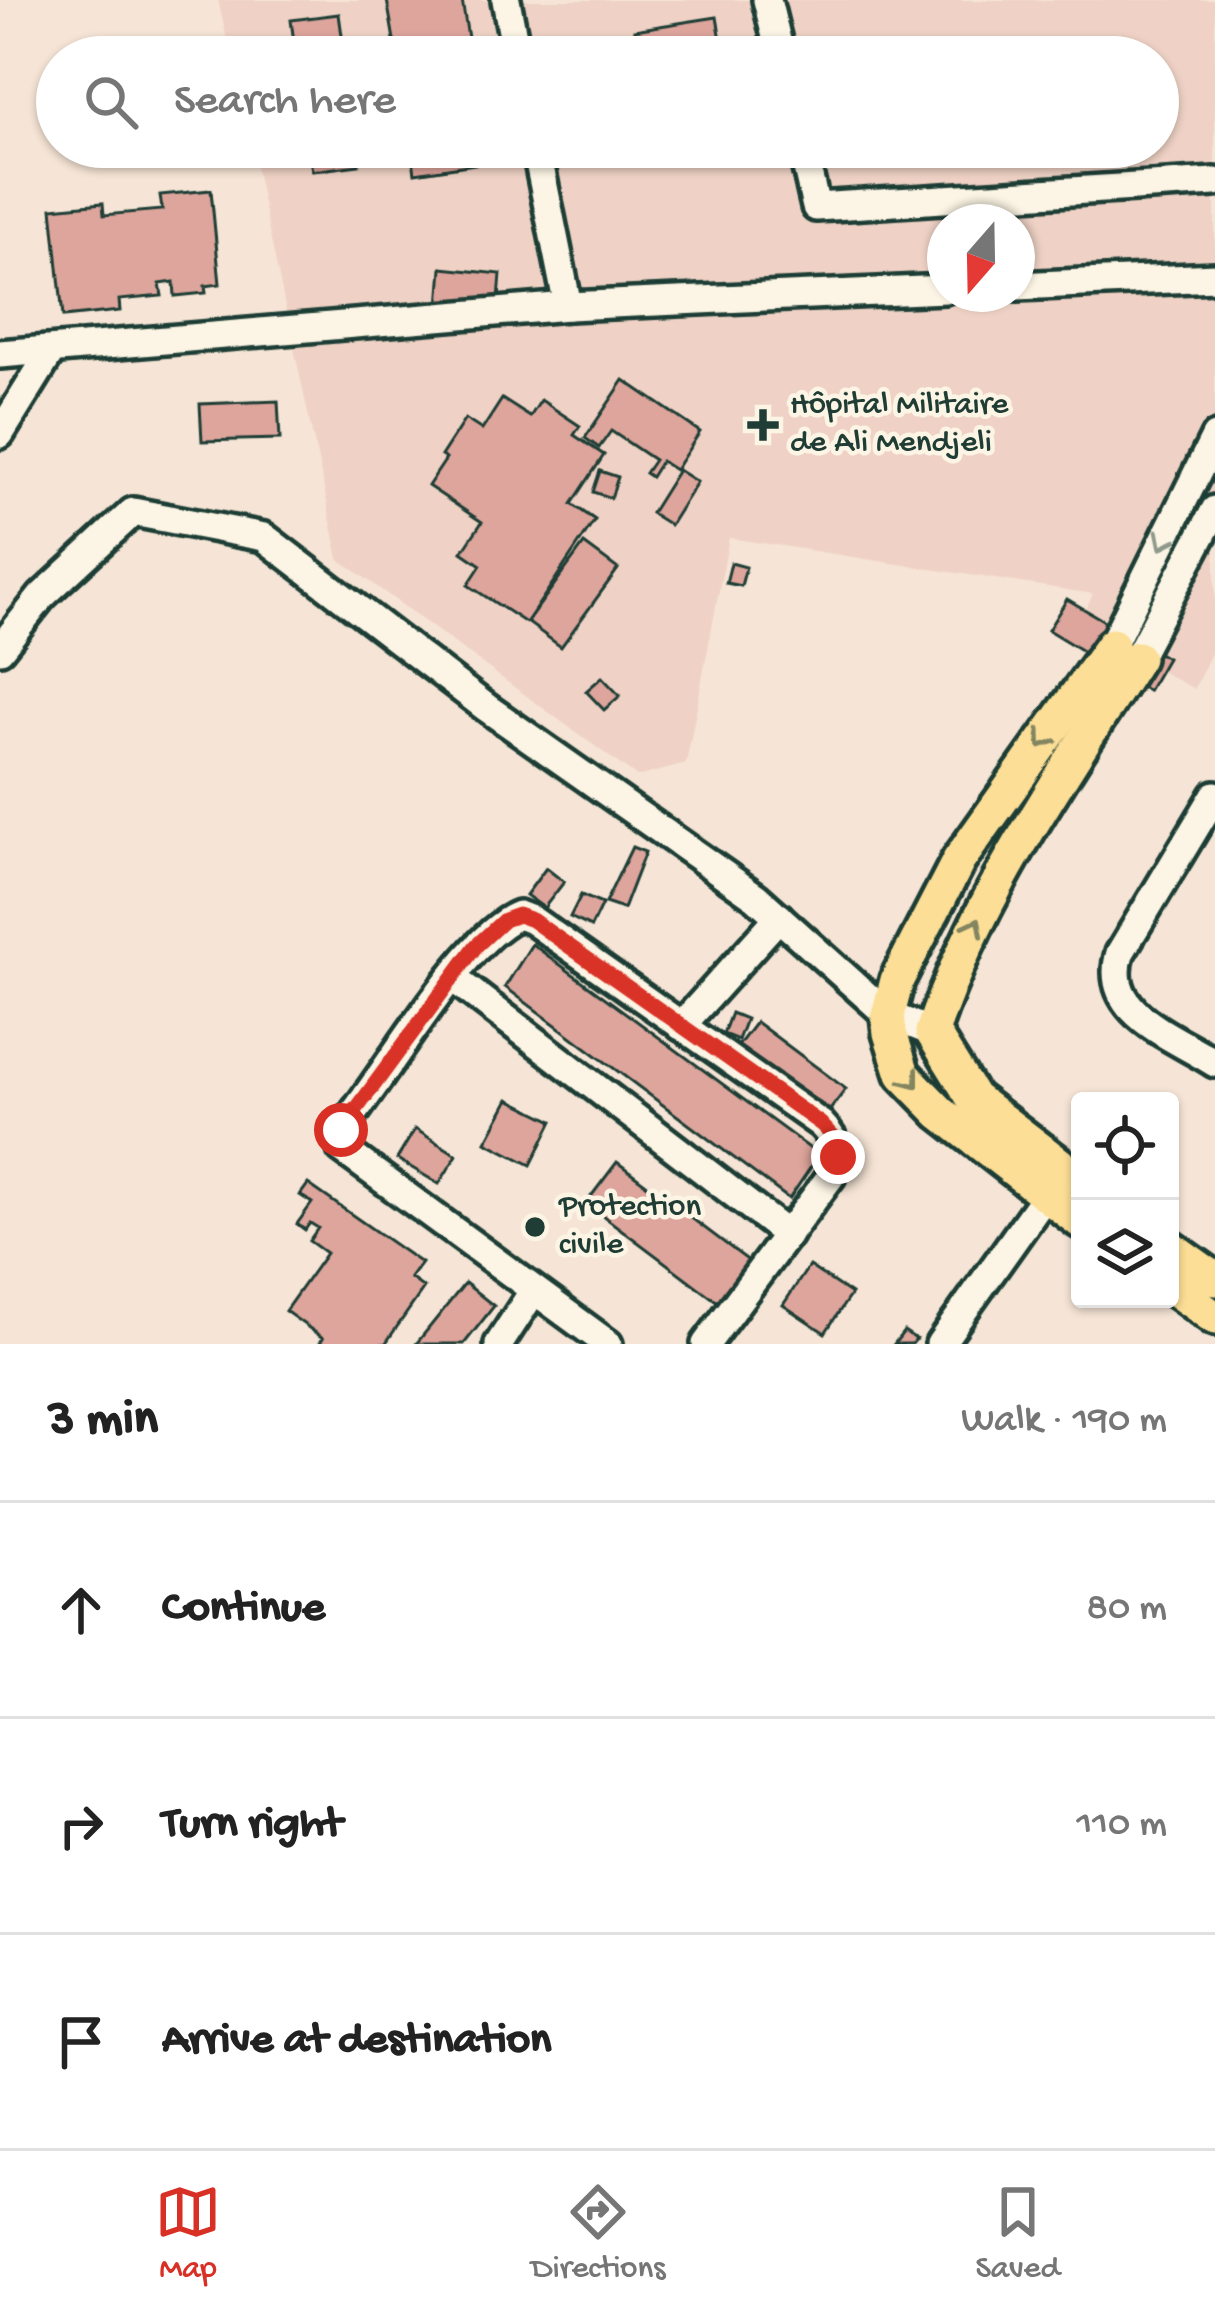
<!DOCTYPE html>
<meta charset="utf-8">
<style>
:root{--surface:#fff;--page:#f6f6f6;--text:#222;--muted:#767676;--line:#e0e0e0;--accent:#d93025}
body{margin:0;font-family:"Gochi Hand",sans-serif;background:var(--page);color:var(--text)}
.controls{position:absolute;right:36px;bottom:36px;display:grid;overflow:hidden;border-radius:12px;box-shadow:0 3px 9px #0004}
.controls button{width:108px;height:108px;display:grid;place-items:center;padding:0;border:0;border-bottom:3px solid var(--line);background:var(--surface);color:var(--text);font:60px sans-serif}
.compass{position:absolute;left:927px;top:204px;width:108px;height:108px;border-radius:50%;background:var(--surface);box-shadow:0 3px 9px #0004;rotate:200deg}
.stop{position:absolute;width:36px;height:36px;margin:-27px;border:9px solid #d93025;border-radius:50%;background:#fff}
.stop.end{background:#d93025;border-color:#fff;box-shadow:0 3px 12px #0008}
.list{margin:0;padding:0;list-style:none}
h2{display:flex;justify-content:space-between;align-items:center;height:156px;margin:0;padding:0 48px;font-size:51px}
h2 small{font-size:39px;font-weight:400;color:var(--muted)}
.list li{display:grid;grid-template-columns:78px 1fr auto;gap:36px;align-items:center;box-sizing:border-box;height:216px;padding:0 48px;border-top:3px solid var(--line)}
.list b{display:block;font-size:45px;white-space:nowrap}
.list em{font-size:39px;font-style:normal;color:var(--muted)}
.icon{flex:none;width:66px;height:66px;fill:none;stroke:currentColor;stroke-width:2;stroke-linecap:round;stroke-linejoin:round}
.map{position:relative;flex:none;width:1215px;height:1344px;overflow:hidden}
.search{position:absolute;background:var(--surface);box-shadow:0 3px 9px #0004;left:36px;right:36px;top:36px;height:132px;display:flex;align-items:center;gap:30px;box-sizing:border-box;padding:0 42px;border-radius:66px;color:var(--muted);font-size:45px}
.sheet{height:804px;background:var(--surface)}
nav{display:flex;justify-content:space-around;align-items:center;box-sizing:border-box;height:168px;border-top:3px solid var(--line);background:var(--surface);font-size:33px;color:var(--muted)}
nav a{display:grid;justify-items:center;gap:6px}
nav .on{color:var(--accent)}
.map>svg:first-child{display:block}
.built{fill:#efd2c5;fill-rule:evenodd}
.building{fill:#dea59c;stroke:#1f3d34;stroke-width:3}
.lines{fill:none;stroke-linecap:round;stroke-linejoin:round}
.minor-casing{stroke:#1f3d34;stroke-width:36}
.major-casing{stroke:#1f3d34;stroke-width:42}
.minor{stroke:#fcf5e5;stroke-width:27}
.major{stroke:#fcde96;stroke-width:33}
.oneway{stroke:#8e998c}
.oneway2{stroke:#828560}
.route{stroke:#d93025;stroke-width:15}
.poi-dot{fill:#1f3d34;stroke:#fcf5e5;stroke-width:4.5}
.labels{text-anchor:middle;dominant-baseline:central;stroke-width:9;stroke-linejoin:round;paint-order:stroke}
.poi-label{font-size:33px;fill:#1f3d34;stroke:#fcf5e5;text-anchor:start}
</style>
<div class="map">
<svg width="1215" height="1344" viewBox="0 0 1215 1344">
<rect width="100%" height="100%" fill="#f6e5d6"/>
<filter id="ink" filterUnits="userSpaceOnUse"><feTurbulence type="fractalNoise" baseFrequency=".00833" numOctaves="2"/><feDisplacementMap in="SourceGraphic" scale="24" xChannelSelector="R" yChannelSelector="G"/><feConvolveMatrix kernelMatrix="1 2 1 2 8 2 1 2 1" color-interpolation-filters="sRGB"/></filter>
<g filter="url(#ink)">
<path class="built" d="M218 0H1215V645L1194 689 1077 627 1093 594 729 538 686 764 637 777 339 559 251 147H1158V57H231ZM945 222H1017V294H945Z"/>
<g class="building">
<polygon points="387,0 462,0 471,57 397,57"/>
<polygon points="339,14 345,57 296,57 291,20"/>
<polygon points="717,17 724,57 638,57 634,30"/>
<polygon points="308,147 357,147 359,165 312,171"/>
<polygon points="411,147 485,147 488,162 415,173"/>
<polygon points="211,190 220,284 205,286 206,293 175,296 174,282 160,284 162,296 119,300 120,311 63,317 52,208 103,203 104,215 162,210 160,195"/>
<polygon points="442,268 501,274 498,312 439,306"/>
<polygon points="624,380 700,432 675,470 661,461 651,477 645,473 654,460 611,431 599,448 585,438"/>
<polygon points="502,399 530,417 541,400 580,426 574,435 604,455 572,504 595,520 526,623 468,585 481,565 462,552 482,522 428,486 446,459 441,456 465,419 482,430"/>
<polygon points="278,401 280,439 202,441 200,404"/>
<polygon points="678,470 697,482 670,525 651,513"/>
<polygon points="600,471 618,477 611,498 593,492"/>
<polygon points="584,544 618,569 561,647 527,622"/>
<polygon points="731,563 746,567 741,586 726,583"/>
<polygon points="1067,599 1167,658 1148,691 1048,630"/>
<polygon points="602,677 620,696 604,710 586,691"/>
<polygon points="632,847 645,852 623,909 605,903"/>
<polygon points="546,868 564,882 544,908 526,895"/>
<polygon points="581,895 602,904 591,927 570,917"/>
<polygon points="532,944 819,1155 789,1199 505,987"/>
<polygon points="731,1013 746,1019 738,1040 723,1034"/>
<polygon points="756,1022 846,1089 821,1122 731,1055"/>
<polygon points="509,1099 553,1121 531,1165 486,1142"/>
<polygon points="415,1129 457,1155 439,1184 397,1159"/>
<polygon points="617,1162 750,1262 719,1303 586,1203"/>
<polygon points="308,1184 421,1263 410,1278 424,1288 385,1344 319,1344 323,1338 285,1311 326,1253 309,1241 318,1228 310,1223 305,1230 297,1224 312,1203 300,1195"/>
<polygon points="809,1266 851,1294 825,1333 783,1305"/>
<polygon points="465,1283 494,1306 464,1344 416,1344"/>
<polygon points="904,1331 916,1339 912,1344 894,1344"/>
</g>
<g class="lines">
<defs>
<g id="minor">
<polyline points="506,0 517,57"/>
<polyline points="767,0 781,57"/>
<polyline points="536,147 568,306"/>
<polyline points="802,147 816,207 1215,182"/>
<polyline points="1017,286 1215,277"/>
<polyline points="0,354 568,306 945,289"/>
<polyline points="0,434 52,350"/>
<polyline points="1112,645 1215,437"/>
<polyline points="0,649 42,596 133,512 264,537 487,708 756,897 888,1015 932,1032"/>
<polyline points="1137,658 1215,510"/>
<path d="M1215 795 1120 953C1102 1013 1170 1034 1215 1063"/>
<polyline points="453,978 788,1235"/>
<polyline points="681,1026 779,917"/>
<polyline points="499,1344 534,1290"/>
<path d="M608 1344 342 1149 341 1130C383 1080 465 935 519 915L532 920 821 1124C838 1142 840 1153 831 1176L706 1344"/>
<polyline points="940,1344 1045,1196"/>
</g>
<g id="major">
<path d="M1080 1180 973 1098 932 1032C977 896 1061 778 1137 658"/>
<polyline points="1080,1221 941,1113 903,1074 890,1033 888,1015 897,980 959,860 1112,645"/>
<polyline points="1170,1247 1215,1279"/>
<polyline points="1170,1286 1215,1318"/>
</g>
</defs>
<use href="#minor" class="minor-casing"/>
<use href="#major" class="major-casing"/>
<use href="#minor" class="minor"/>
<use href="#major" class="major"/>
</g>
<defs><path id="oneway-chevron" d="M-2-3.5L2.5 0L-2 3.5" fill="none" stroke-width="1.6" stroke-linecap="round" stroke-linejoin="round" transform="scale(3)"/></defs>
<use class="oneway" href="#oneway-chevron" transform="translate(1164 541) rotate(116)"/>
<g class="oneway2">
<use href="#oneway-chevron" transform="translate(1044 740) rotate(126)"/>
<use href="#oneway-chevron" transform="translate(975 926) rotate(-63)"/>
<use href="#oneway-chevron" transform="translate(912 1080) rotate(52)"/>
</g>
</g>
<g class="lines" filter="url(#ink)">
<polyline class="route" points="341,1130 476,946 504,920 518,915 532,920 821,1124 835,1139 838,1157"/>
</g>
<g class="poi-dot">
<path d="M757 407h12v12h12v12h-12v12h-12v-12h-12v-12h12z"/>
<circle cx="535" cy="1227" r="12"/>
</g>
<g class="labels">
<g class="poi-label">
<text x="790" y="406">Hôpital Militaire<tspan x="790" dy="38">de Ali Mendjeli</tspan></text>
<text x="559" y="1208">Protection<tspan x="559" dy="38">civile</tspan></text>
</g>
</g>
</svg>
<div class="controls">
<button><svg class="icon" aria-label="locate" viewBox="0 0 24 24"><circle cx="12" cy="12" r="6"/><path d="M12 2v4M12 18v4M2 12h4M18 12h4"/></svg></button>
<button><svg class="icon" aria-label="layers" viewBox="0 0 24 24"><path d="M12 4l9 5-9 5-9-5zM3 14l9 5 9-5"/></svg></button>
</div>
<svg class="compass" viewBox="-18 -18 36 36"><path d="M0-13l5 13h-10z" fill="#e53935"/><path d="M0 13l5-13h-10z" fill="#767676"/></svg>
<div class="stop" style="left:341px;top:1130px"></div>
<div class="stop end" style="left:838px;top:1157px"></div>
<div class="search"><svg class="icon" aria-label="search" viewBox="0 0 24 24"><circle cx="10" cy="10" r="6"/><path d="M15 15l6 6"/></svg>Search here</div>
</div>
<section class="sheet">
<h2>3 min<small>Walk · 190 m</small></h2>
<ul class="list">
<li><svg class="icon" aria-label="ahead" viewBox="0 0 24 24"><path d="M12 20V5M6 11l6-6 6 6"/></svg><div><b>Continue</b></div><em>80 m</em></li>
<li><svg class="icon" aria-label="right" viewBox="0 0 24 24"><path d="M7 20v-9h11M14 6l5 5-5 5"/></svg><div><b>Turn right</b></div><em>110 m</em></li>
<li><svg class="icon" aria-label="arrive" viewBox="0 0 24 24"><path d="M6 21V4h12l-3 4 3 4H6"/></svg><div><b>Arrive at destination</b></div></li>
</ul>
</section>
<nav>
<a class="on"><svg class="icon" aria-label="map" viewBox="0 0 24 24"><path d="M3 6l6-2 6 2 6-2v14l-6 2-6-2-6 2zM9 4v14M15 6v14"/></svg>Map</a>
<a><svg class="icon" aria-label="directions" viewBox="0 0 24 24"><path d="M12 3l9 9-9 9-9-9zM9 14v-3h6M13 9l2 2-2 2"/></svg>Directions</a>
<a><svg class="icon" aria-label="saved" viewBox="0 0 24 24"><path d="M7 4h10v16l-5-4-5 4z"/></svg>Saved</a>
</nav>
